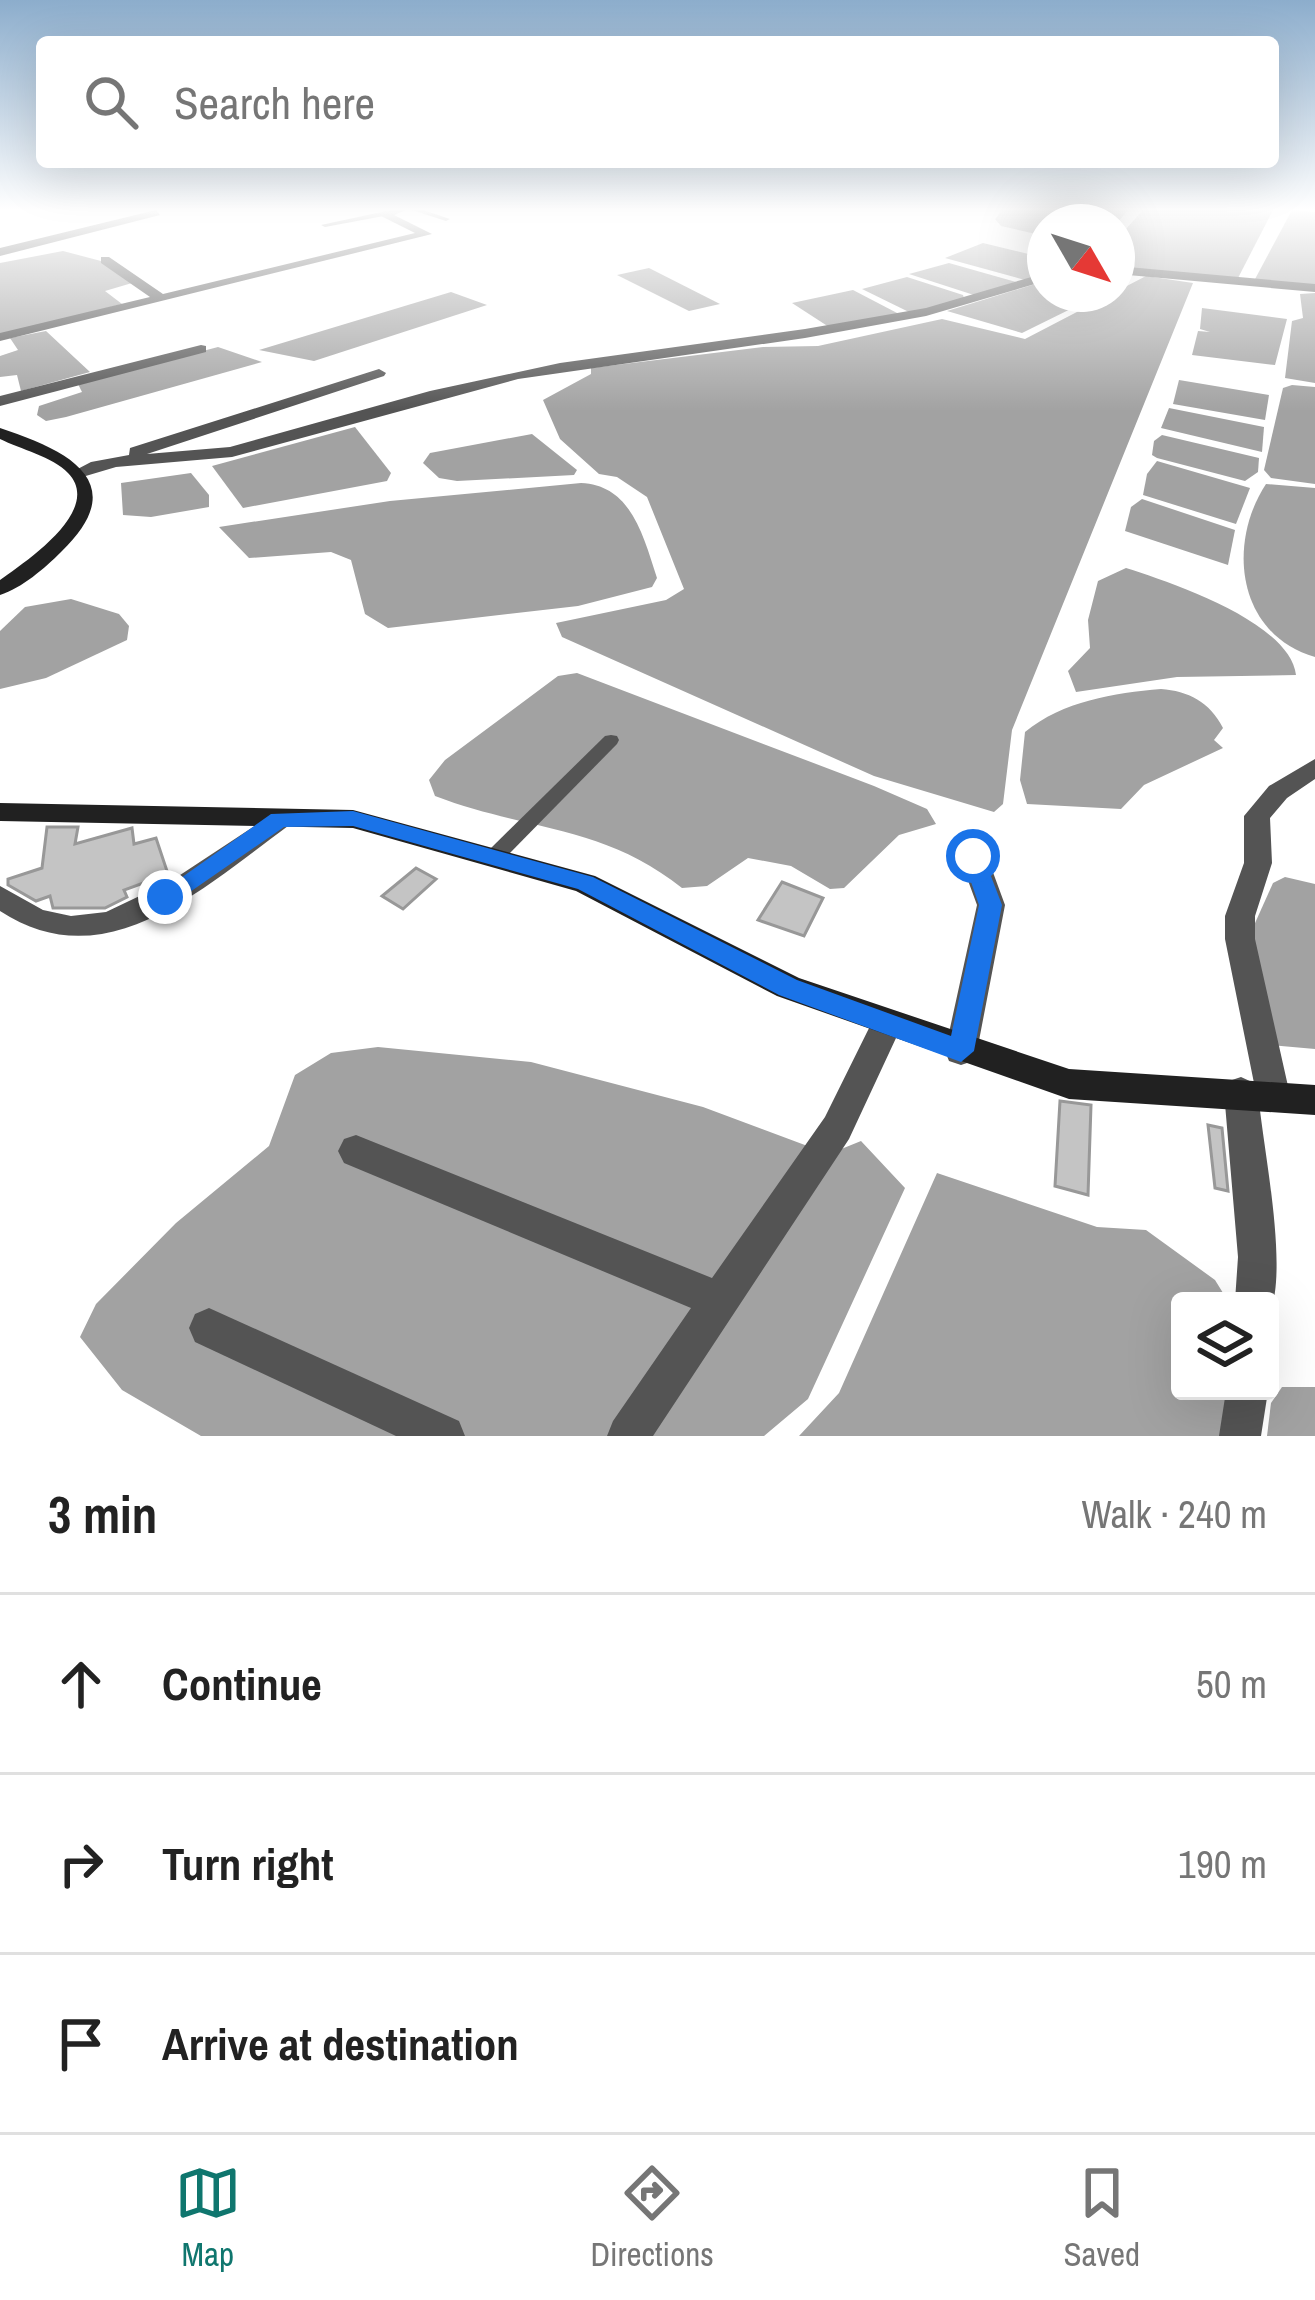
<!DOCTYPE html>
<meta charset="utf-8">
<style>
:root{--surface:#fff;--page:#f2f2f2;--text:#222;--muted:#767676;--line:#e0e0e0;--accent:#0f766e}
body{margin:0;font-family:"Archivo Narrow",sans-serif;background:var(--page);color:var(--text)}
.controls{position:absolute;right:36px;bottom:36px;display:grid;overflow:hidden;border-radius:12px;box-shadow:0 12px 48px #0002}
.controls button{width:108px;height:108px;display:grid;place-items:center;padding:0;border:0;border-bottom:3px solid var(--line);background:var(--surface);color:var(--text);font:60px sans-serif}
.compass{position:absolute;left:1027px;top:204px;width:108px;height:108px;border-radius:50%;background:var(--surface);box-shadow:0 12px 48px #0002;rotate:129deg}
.stop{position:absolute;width:36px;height:36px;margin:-27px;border:9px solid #1a73e8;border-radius:50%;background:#fff}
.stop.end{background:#1a73e8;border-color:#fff;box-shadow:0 3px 12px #0008}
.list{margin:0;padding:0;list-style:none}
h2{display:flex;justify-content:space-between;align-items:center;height:156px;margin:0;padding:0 48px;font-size:51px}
h2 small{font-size:39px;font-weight:400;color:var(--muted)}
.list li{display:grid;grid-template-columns:78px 1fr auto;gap:36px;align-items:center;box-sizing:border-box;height:180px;padding:0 48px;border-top:3px solid var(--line)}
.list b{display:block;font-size:45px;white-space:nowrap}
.list em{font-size:39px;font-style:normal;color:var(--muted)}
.icon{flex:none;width:66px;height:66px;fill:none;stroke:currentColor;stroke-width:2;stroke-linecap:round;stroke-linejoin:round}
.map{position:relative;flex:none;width:1315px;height:1436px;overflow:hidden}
.search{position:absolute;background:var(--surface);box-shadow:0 12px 48px #0002;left:36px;right:36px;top:36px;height:132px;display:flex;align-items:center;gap:30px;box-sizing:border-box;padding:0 42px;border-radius:12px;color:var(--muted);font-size:45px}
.sheet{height:696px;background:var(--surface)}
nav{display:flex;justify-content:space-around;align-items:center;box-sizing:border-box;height:168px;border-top:3px solid var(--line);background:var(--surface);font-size:33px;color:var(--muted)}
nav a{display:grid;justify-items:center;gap:6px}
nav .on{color:var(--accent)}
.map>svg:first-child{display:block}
.water{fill:#a2a2a2}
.building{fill:#c4c4c4;stroke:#989898;stroke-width:3}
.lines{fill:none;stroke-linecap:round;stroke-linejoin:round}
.lane{fill:#545454;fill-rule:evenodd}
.street{fill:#545454;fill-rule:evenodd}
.secondary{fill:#212121;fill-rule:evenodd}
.route{fill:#1a73e8}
</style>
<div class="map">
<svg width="1315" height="1436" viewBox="0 0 1315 1436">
<rect width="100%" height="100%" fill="#fff"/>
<g class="water">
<polygon points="1003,210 1128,210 1117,223 1045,222 1045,236 1001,226 995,219"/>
<polygon points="1143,210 1273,210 1237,280 1117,267 1117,239"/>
<polygon points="1292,210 1315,212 1315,286 1254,281"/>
<polygon points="983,243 1045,258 1045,275 1025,280 945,258"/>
<polygon points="63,251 101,261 132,283 105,291 122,304 0,336 0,263"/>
<polygon points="949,263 1016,282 977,296 909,274"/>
<polygon points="649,268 720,304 689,311 617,275"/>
<polygon points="1146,276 1193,283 1012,730 1003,804 994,812 874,776 562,637 556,623 666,600 684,589 647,497 617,477 599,474 560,439 543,400 591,374 591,368 763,347 818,346 942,319 1025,339"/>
<polygon points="907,277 963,295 964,298 913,314 862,289"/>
<polygon points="1045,281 1045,294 1101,294 1022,333 947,311"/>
<polygon points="853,290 899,314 829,327 792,303"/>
<polygon points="451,292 487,305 314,361 259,350"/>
<polygon points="1315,293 1315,383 1285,378 1292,321 1303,318 1300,294"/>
<polygon points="1202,308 1287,319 1275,365 1192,355 1198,331 1210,332 1200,329"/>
<polygon points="46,331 90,372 21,391 17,375 0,377 0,356 18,350 10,338"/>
<polygon points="218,347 262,362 66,417 46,421 37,415 39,406 82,392 78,384"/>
<polygon points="1179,380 1269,395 1265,420 1173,404"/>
<polygon points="1292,385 1315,387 1315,484 1271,478 1264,470 1283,388"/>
<polygon points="1169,408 1264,427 1262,452 1161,428"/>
<polygon points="355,427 391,473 387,481 243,508 212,466"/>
<polygon points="532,434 577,470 574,475 457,481 439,478 423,463 430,453"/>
<polygon points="1162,435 1259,458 1258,472 1245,481 1157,458 1152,455 1154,441"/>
<polygon points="1157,461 1250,488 1236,524 1143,495 1147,474"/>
<polygon points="191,473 209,495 209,507 151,517 123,515 121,483"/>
<path d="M581 483C631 485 643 535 657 578L652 587 578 606 388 628 365 614 351 560 331 552 249 558 219 527 390 501Z"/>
<path d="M1266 484 1315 488V657C1238 635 1226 545 1266 484Z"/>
<polygon points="1142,499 1235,530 1228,565 1125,531 1131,507"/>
<path d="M1126 568C1170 582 1290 622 1296 675L1177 677 1076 692 1068 671 1090 648 1088 620 1098 581Z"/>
<polygon points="71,599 119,614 129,626 127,640 46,678 0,689 0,631 25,607"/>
<path d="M577 673 874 786 927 809 936 824 899 835 844 888 830 889 791 866 748 858 707 886 682 888C602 824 526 831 435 796L429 780 445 760 558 676Z"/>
<path d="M1161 689C1188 691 1210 702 1223 728L1214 740 1223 748 1144 785 1121 809 1027 804 1020 780 1025 732C1063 701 1114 693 1161 689Z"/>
<polygon points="1285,877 1315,884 1315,1049 1270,1045 1251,932 1273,883"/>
<polygon points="378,1047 531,1062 703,1107 829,1154 861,1141 905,1188 808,1399 764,1436 201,1436 122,1390 80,1337 96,1304 176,1223 269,1146 295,1075 331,1053"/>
<polygon points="937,1173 1097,1227 1146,1230 1215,1280 1228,1301 1180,1301 1180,1391 1239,1391 1233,1436 799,1436 839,1393"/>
<polygon points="1282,1387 1315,1387 1315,1436 1267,1436 1271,1403"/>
</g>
<g class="building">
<polygon points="47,827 78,827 75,844 132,828 134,844 156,838 168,874 124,890 127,897 105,908 53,908 50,896 36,901 8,885 8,879 42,868"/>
<polygon points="416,868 436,879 403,909 382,896"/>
<polygon points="782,882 823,898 804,936 758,920"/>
<polygon points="1060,1101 1091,1105 1088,1195 1055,1186"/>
<polygon points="1208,1125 1222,1128 1228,1191 1215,1188"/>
</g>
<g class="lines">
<g class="lane">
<polygon points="412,210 423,210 450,219 446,221"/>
<polygon points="386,211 389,215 325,227 321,225"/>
<polygon points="611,735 617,736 619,740 617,744 503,860 489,860 487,855 489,850 605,736"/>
</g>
<g class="street">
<polygon points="156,210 160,215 0,256 0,248"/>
<polygon points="391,210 406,210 394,215 432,234 0,341 0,333 150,297 101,263 101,257 109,257 163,294 415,233 379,215"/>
<polygon points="1117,266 1315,284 1315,292 1117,274"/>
<polygon points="1045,273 1045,281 926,316 805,338 518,379 232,457 116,467 79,478 70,473 91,462 129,455 130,448 379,369 386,373 384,376 147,454 230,447 430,391 560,363 805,329 926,308"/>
<polygon points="201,345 206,346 206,352 0,406 0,396"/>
<path d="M1315 759V779L1287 798 1270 818 1272 863 1255 916V939L1290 1095 1285 1106 1273 1110 1259 1101C1264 1152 1288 1268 1270 1312V1301H1235L1238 1257 1224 1092 1229 1081 1241 1077 1254 1083 1225 939V916L1244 863V816L1269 786Z"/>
<path d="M279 810 288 812 292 819 288 826C204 887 106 981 0 911V886L43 910 71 916 106 912 171 881Z"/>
<polygon points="973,846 983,849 987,856 1005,905 977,1051 973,1061 961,1065 949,1061 945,1051 977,905 959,856 963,849"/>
<polygon points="887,1010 898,1014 903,1023 849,1139 653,1436 607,1436 613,1421 691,1308 344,1163 338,1151 344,1139 356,1135 712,1278 825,1117 876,1014"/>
<polygon points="209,1308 459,1421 465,1436 396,1436 195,1342 189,1328 195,1314"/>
<polygon points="1226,1391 1268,1391 1261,1436 1219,1436"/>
</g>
<g class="secondary">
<path d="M0 428C67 450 134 482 61 552 45 568 22 588 0 595V580C25 562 104 510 68 473 53 457 20 449 0 439Z"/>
<polygon points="0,803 353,810 595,876 799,978 1069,1069 1315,1085 1315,1115 1069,1099 777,996 576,891 353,828 0,821"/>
</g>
</g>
<linearGradient id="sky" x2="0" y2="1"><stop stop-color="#8cadcc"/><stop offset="0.51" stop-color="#fff"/><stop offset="1" stop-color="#fff" stop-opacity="0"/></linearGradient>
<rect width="1315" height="411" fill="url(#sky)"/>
<polygon class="route" points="353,811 593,877 797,980 951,1036 979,905 962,856 965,850 981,850 1002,905 974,1051 961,1062 779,995 578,889 353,826 284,827 174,903 165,906 154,897 271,814"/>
</svg>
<div class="controls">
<button><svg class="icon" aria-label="layers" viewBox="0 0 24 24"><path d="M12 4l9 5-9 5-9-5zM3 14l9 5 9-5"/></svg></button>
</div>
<svg class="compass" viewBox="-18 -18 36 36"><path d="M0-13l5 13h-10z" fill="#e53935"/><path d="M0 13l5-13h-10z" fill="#767676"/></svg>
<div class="stop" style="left:973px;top:856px"></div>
<div class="stop end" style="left:165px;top:897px"></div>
<div class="search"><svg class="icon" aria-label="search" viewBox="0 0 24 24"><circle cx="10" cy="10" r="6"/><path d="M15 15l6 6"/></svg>Search here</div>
</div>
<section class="sheet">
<h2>3 min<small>Walk · 240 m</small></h2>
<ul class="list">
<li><svg class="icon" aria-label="ahead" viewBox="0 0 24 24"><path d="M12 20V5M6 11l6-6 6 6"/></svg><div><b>Continue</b></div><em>50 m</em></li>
<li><svg class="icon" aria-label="right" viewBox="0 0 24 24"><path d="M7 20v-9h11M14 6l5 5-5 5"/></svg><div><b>Turn right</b></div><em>190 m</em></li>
<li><svg class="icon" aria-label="arrive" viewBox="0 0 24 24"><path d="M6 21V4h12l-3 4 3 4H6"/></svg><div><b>Arrive at destination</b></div></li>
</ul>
</section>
<nav>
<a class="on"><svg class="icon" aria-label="map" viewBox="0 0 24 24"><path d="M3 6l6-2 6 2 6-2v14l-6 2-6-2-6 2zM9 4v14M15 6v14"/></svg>Map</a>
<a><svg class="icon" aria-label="directions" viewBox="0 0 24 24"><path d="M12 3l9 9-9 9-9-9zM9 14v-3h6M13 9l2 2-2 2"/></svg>Directions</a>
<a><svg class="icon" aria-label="saved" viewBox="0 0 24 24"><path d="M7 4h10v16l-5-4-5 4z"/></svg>Saved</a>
</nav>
